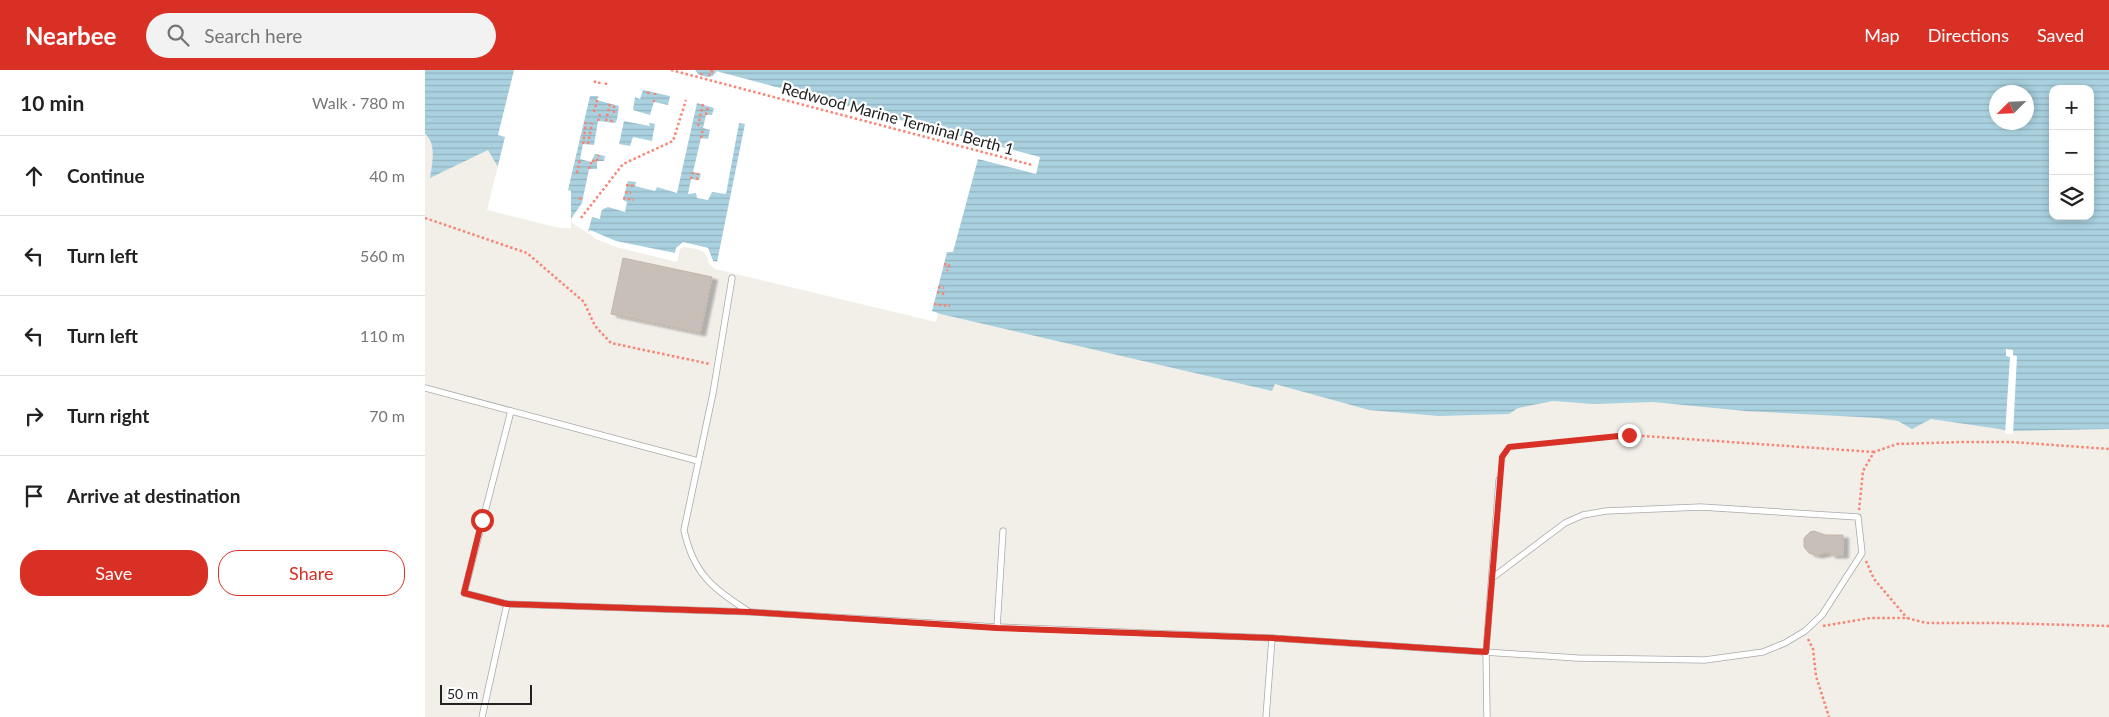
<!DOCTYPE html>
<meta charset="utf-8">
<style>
:root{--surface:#fff;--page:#f2f2f2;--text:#222;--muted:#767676;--line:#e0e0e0;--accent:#d93025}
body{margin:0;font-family:Lato,sans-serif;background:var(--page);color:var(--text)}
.controls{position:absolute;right:15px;top:15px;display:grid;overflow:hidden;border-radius:10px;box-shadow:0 2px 8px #0003}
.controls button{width:45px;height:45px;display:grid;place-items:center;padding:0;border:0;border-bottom:1px solid var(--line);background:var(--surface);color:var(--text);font:25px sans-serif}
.compass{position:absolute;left:1564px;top:15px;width:45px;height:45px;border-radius:50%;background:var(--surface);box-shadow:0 2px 8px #0003;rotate:246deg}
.scale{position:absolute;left:15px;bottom:12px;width:92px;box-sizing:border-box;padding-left:5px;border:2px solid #222;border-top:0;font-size:14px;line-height:18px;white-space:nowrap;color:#222;-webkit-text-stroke:4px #fff;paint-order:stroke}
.stop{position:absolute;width:15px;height:15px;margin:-11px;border:4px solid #d93025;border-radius:50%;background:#fff}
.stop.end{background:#d93025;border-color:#fff;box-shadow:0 1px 5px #0008}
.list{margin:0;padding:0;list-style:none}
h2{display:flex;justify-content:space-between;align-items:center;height:65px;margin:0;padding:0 20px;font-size:21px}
h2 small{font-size:16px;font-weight:400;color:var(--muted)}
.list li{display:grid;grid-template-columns:32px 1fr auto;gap:15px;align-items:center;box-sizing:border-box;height:80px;padding:0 20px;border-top:1px solid var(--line)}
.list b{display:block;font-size:19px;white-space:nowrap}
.list em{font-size:16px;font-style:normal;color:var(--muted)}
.actions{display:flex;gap:10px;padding:15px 20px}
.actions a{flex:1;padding:11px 0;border:1px solid var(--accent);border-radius:20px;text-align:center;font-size:18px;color:var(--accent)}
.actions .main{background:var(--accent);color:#fff}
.icon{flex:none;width:28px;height:28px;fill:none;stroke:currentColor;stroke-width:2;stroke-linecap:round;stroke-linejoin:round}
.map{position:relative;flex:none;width:1684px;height:647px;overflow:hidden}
header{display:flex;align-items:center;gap:30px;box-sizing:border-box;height:70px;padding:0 25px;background:var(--accent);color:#fff}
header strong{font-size:24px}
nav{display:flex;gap:28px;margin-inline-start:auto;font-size:18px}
.search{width:350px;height:45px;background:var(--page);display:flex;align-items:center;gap:12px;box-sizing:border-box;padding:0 18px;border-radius:28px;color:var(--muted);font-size:19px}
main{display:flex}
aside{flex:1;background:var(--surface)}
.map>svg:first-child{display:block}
.water{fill:url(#water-rules);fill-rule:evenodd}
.pier{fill:#fff;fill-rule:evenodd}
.building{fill:#c7bfb8;stroke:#c4b6ab;filter:url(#shadow)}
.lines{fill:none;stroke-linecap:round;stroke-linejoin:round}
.service-casing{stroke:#a9a9a9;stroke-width:7}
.path{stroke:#f98473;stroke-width:2.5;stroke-dasharray:2.5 2.5;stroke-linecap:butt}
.service{stroke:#fff;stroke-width:5.5}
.route{stroke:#d93025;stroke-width:6}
.labels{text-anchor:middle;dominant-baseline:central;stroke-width:4.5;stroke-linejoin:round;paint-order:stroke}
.street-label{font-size:16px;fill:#222;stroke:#fff}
</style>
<header>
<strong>Nearbee</strong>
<div class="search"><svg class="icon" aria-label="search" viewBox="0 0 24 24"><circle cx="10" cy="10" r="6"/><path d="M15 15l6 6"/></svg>Search here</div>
<nav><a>Map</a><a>Directions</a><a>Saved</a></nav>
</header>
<main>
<aside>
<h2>10 min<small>Walk · 780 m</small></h2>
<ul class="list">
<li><svg class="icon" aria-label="ahead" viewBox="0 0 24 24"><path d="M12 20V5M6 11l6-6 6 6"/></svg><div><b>Continue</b></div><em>40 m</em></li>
<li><svg class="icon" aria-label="left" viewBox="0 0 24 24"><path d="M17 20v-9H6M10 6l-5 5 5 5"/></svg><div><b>Turn left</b></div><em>560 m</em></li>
<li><svg class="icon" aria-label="left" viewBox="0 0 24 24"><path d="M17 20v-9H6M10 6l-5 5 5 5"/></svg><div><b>Turn left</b></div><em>110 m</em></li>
<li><svg class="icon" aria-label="right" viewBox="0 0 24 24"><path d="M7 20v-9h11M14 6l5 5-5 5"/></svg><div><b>Turn right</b></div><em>70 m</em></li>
<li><svg class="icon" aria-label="arrive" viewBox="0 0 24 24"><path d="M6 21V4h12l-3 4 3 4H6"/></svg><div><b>Arrive at destination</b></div></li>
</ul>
<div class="actions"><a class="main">Save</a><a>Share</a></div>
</aside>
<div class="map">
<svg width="1684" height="647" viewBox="0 0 1684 647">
<defs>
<pattern id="water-rules" width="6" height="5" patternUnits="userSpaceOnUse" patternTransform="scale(1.25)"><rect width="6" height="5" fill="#aad1df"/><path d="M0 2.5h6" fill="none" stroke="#92b3bf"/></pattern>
<filter id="shadow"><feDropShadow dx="5.5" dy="3" stdDeviation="1" flood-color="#0004"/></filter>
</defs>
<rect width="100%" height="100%" fill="#f2efe9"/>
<path class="water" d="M0 0H1684V359L1588 361 1506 349 1487 359 1473 351 1452 348 1320 341 1228 332 1169 334 1128 331 1093 338 1084 344 1014 346 944 340 850 314 847 321 288 191 283 178 259 173 251 178 250 189 168 167 73 97 63 80 5 108C7 95 12 73 0 64ZM1628 19H1665V146H1628ZM1572 22H1602V52H1572Z"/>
<g class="pier">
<path d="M89 0H270L274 5 282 7 288 6 291 1 615 87 611 104 553 89 528 182H522L519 194 507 241 513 243 511 252 290 199 285 195 280 183 272 179 259 177 255 179 252 192 191 177 171 169 146 152V158H134L62 140 80 67 73 65ZM218 20 245 26 243 35 229 32 225 45 208 40 210 27 215 29ZM165 26H173L172 30 194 36 192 50 190 53 173 51 169 75 158 74 155 89 166 92 170 84 180 86 179 91H172V99H164L157 133 146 149V121L143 120ZM272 33 289 38 287 45H281L278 58 285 60 283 69 276 68 268 102 276 104 274 110 266 109 263 124 271 123 272 128 283 130 287 122 301 124 314 53 320 54 292 192 288 191 283 178 258 172 251 178 250 183 191 171 165 160 163 162 167 147 175 149 176 142 178 139 183 137 200 142 202 132 198 130 203 111 211 112 210 116 230 121 232 117 252 123ZM199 51 225 56 224 53 230 54 227 71 208 67 205 76 194 74Z"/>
<polygon points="1581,279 1588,280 1588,285 1592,286 1588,364 1580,364 1585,287 1581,286"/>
</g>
<g class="building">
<polygon points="198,188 287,207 275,263 186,244"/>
<polygon points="1389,461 1400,465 1418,465 1418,485 1405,485 1405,482 1392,485 1384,483 1379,477 1379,468 1385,462"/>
</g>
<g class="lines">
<defs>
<g id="service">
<path d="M307 208 288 323 259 460C268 503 288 519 323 541"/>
<polyline points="0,318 273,391"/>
<polyline points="86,341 39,523 82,534 325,542 572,557 847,568 1152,588 1280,590 1338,582 1360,573 1380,561 1397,545 1437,483 1433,447 1276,437 1181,441 1158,445 1140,453 1067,508"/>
<polyline points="572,557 578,461"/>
<polyline points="57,647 82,534"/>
<polyline points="841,647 847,568"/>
<polyline points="1062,647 1061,582 1074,410"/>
</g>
</defs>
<use href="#service" class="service-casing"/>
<g class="path">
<polyline points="246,0 607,95"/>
<polyline points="276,5 277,3"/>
<polyline points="284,6 286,1 291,2"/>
<polyline points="170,13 170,10"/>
<polyline points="174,14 175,10"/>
<polyline points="181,15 181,12"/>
<polyline points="223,24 224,21"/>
<polyline points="230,25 230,23"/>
<polyline points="229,32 229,30"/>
<polyline points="169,42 173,27"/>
<polyline points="189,43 189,36"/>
<polyline points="281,45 283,36"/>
<polyline points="173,51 175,44"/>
<polyline points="181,51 185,33"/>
<polyline points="186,52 187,49"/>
<polyline points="273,56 278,34"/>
<polyline points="276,68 278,58"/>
<polyline points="158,74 161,52"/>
<polyline points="163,74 167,53"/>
<polyline points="167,91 172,91 174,85"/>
<polyline points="164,99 166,92"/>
<polyline points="152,103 155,89"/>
<polyline points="266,109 268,102"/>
<polyline points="272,110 273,103"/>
<polyline points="201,115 210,116"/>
<polyline points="200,122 206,123"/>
<polyline points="154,128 157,129"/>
<polyline points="198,128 209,130"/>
<polyline points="0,148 102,183 159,232 170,256 186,273 285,294"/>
<polyline points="156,148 198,94 248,71 261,30"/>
<polyline points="519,194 524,195 522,201"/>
<polyline points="513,217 519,218"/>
<polyline points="512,222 520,224"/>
<polyline points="509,234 525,236"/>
<polyline points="1075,401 1077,387 1084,377 1204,365 1449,382"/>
<polyline points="1434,440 1438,401 1449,382 1472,374 1538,372 1587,372 1684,379"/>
<polyline points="1441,491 1449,509 1482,548"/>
<polyline points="1398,556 1445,548 1482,548 1501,553 1573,553 1684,556"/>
<polyline points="1383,569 1388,579 1391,606 1404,647"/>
</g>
<use href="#service" class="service"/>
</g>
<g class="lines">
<polyline class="route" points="57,450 39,523 82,534 325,542 572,558 847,568 1061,582 1077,387 1084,377 1204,365"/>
</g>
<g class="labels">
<g class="street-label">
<text transform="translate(473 48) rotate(15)">Redwood Marine Terminal Berth 1</text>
</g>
</g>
</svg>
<div class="controls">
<button>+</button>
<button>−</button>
<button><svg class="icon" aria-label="layers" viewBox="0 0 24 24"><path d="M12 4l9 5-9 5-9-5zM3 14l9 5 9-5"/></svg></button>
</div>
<svg class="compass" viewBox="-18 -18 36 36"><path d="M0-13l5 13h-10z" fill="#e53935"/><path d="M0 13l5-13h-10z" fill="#767676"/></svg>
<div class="scale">50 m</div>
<div class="stop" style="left:57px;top:450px"></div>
<div class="stop end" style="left:1204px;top:365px"></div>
</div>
</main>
